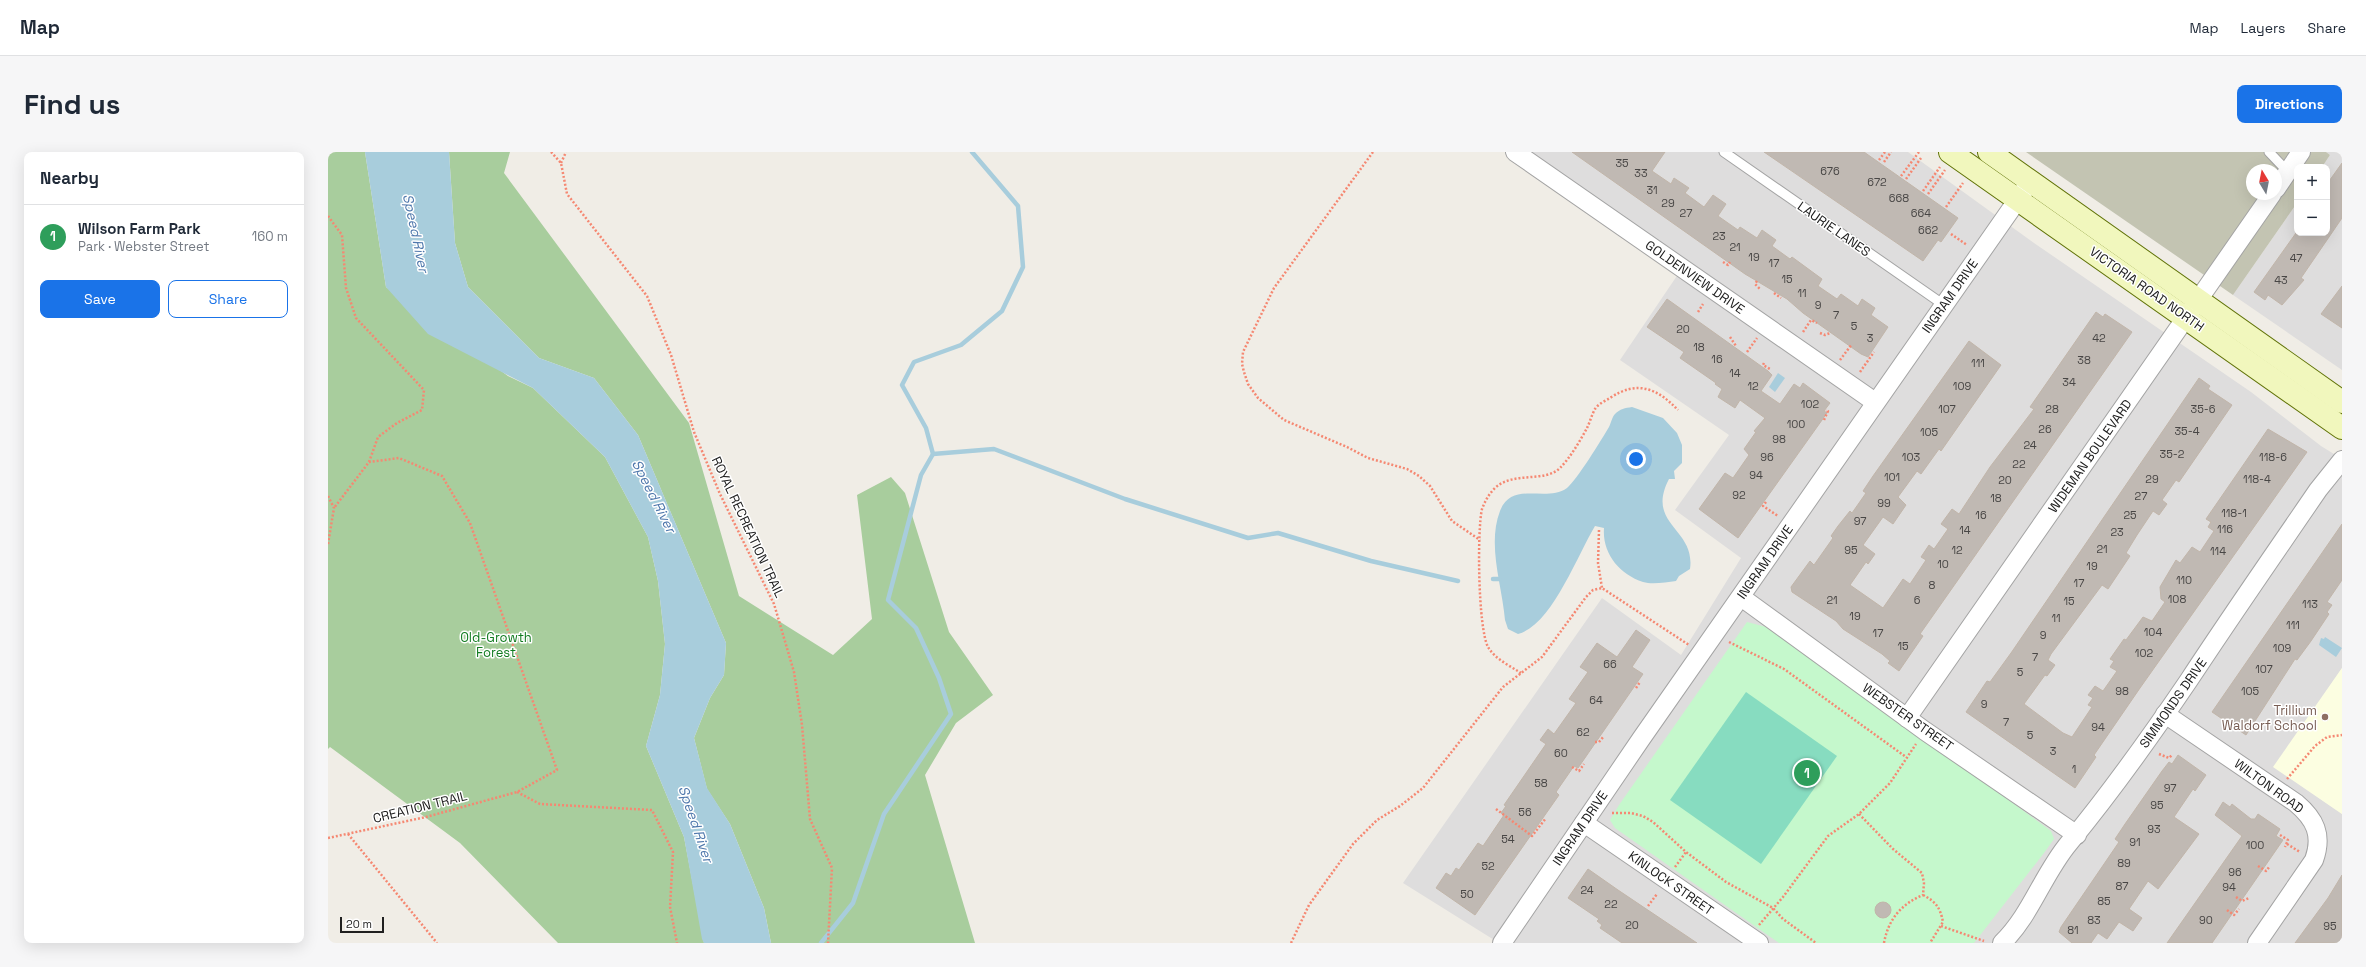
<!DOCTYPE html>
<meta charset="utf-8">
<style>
:root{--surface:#fff;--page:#f6f6f7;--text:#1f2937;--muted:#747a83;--line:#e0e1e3;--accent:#1a73e8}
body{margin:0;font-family:"Space Grotesk",sans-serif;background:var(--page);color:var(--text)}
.controls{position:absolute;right:12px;top:12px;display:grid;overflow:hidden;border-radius:8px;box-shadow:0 4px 16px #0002}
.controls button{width:36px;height:36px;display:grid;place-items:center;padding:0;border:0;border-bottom:1px solid var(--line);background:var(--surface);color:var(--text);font:20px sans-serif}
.compass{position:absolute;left:1918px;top:12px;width:36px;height:36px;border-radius:50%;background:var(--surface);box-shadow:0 4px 16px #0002;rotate:350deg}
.scale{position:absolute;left:12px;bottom:10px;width:44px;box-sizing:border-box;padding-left:4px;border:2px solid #202020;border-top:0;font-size:11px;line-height:14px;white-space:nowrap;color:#202020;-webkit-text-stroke:3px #fff;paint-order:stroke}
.you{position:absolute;left:1308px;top:307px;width:14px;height:14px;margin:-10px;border:3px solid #fff;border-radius:50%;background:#1a73e8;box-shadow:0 0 0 6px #1a73e833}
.badge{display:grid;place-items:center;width:26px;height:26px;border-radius:50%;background:var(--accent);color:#fff;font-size:13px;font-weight:700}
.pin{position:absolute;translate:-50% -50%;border:2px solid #fff;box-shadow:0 1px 4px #0006}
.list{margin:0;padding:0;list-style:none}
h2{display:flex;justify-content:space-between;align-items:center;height:52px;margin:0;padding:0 16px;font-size:17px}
h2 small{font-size:13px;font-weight:400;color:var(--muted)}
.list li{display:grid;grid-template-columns:26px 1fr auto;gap:12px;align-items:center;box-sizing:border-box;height:64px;padding:0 16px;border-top:1px solid var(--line)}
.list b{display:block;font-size:15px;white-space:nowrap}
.list p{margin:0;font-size:13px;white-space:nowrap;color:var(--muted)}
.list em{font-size:13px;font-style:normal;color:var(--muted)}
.actions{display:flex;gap:8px;padding:12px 16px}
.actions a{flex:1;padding:9px 0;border:1px solid var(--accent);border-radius:8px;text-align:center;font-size:14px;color:var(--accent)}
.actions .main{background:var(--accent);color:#fff}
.map{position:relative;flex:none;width:2014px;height:791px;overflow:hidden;border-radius:8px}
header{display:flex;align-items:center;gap:24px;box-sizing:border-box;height:56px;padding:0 20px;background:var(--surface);border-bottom:1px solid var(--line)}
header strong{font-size:19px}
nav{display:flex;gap:22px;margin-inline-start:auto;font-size:14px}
.intro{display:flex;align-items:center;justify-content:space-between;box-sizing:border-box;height:96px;padding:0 24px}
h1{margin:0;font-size:28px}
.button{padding:10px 18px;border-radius:8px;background:var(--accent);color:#fff;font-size:14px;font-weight:700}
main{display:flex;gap:24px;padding:0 24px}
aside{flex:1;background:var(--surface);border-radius:8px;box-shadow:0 4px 16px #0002}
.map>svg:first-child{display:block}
.residential{fill:#dedddd}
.education{fill:#fcfee1}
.construction{fill:#c3c4b2;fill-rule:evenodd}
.forest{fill:#a8cd9d}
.park{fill:#c5f8cc}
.pitch{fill:#87dcc0}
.water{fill:#a8cddc}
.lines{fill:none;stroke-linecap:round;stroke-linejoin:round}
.stream{stroke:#a8cddc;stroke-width:4.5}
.building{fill:#c0b9b3;stroke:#c1b5a9}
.service-casing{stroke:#a4a4a4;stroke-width:11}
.minor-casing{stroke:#a4a4a4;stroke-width:20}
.secondary-casing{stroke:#627409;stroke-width:24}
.path{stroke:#f58872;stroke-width:2.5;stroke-dasharray:2 2;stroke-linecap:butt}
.service{stroke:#fff;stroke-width:9}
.minor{stroke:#fff;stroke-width:18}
.secondary{stroke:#f1f7bd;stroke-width:22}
.education-dot{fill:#8d6e63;stroke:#fff;stroke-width:1.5}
.labels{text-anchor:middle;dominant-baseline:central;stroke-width:3;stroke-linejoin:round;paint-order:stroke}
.number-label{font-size:11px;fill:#484645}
.street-label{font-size:13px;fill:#202020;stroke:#fff}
.park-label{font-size:13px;fill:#107b1f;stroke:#fff}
.education-label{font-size:13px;fill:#785e54;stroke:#fff;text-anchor:end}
.water-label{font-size:14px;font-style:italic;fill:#4f78ac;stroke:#fff}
</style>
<header>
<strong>Map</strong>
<nav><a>Map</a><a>Layers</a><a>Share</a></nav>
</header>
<div class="intro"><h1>Find us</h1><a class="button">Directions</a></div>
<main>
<aside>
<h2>Nearby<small></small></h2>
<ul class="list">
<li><span class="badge" style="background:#2e9e5b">1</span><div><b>Wilson Farm Park</b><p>Park · Webster Street</p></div><em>160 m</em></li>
</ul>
<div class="actions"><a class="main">Save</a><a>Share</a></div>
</aside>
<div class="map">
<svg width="2014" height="791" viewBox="0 0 2014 791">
<rect width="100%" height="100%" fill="#f0ede6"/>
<g class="residential">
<polygon points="1203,0 1580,0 1706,91 1923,240 1993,294 2014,307 2014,516 1946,615 2014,662 2014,791 1171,791 1075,731 1274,446 1353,503 1413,406 1347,358 1401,283 1292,208 1359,109"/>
<polygon points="1998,0 2014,0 2014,218 1905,143 1969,51 1969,81 1999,81 1999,15 1994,15 2002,3"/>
</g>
<polygon class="education" points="2014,516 2014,662 1945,615"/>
<path class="construction" d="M1698 0H1998L2002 3 1994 15H1969V51L1905 143ZM1924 18H1948V42H1924Z"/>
<g class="forest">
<polygon points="0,0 37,0 58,135 180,224 205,236 277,305 320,385 330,429 337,492 332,543 318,594 356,685 376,791 230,791 132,691 2,595 0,597"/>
<polygon points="121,0 182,0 176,21 361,271 411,444 505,503 544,467 529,343 563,325 577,341 621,480 665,543 628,571 597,623 647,791 443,791 436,756 402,672 379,637 366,586 382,546 396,523 398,491 310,283 266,226 211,206 140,135 127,91"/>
</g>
<polygon class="park" points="1419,470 1438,475 1600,589 1723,679 1726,687 1716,701 1646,791 1451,791 1287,676 1282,668 1291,653"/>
<polygon class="pitch" points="1418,540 1509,604 1433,712 1342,648"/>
<g class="water">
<polygon points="37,0 121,0 127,91 140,135 211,206 266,226 310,283 398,491 396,523 382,546 366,586 379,636 402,672 436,756 443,791 376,791 374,787 356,685 318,594 332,543 337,492 330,429 320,385 277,305 205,236 100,182 58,135"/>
<polygon points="1450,221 1457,226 1447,240 1441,235"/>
<path d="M1304 255 1335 266 1349 281 1354 293V311L1346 319 1347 327H1341C1317 373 1368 376 1362 417L1351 424 1348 429C1338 430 1325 433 1315 430 1291 422 1274 401 1276 376L1267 374C1249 404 1223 474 1190 482L1180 477 1177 468C1174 433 1159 393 1172 359 1184 328 1218 351 1239 336 1248 329 1274 287 1281 275 1283 271 1284 265 1287 262 1292 257 1297 256 1304 255Z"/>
<polygon points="1997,485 2014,496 2008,505 1991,493 1993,486 1996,487"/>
</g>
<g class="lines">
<g class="stream">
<polyline points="605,302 666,297 797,347 920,386 950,381 1043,409 1130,429"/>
<polyline points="1165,427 1171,427"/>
<polyline points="493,791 525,751 556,662 623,562 611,526 588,476 560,448 593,323 605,302 598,276 574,233 586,210 633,193 674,159 695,115 690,54 644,0"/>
</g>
</g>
<g class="building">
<polygon points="1244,0 1337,0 1324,19 1343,32 1346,26 1361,36 1357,41 1376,55 1385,43 1398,52 1390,64 1410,78 1412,75 1429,86 1434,78 1448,88 1444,94 1462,107 1464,105 1494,127 1490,134 1509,147 1513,142 1530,154 1534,147 1547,156 1543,163 1560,175 1540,205 1533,202 1475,161 1459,147 1417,122"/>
<polygon points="1436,0 1536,0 1630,66 1613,90 1610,88 1595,109"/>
<polygon points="2014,11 2014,66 1973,126 1976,128 1954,153 1940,143 1937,148 1926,140 1968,81 1999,81 1999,32"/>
<polygon points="2014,134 2014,176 1993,162"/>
<polygon points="1339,147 1440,219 1444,223 1433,239 1452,252 1466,232 1472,236 1475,231 1502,251 1496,259 1499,261 1410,386 1371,357 1397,321 1405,326 1421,303 1416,297 1428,280 1426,279 1437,266 1412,248 1407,256 1390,245 1394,237 1387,232 1388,231 1352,206 1356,200 1319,175"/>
<polygon points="1768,160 1775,165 1777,162 1804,180 1592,482 1595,484 1571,519 1560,511 1562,509 1554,502 1515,477 1508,469 1464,440 1463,435 1482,409 1486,413 1505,386 1503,384 1510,374 1522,359 1524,361 1538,341 1535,339 1545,324 1641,189 1673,213 1613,299 1611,297 1593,322 1589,319 1570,345 1578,353 1565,372 1555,365 1535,393 1547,402 1540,412 1538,410 1522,433 1555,456 1575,427 1582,432 1598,408 1593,405 1601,393 1606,397 1620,377 1613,372 1624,357 1631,362 1662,315 1706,257 1702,255"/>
<polygon points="1871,226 1882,234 1880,237 1904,253 1851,330 1848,328 1834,348 1839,352 1831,363 1825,359 1809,383 1798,401 1802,404 1780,437 1774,433 1723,502 1720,508 1727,513 1719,524 1717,523 1696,552 1735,581 1744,585 1764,555 1760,553 1765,546 1760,543 1767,534 1775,539 1789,519 1782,515 1786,509 1782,507 1796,487 1798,488 1815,465 1824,469 1837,450 1833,447 1832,435 1848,408 1852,411 1864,395 1872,400 1886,379 1880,375 1883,370 1878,367 1940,277 1979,300 1812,536 1766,603 1768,605 1747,636 1638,560 1659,529 1662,530 1683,501"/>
<polygon points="2014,372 2014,428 1999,450 2004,453 1999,460 2001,462 1983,489 1969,508 1967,507 1918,583 1884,560"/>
<polygon points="1308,478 1322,488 1304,515 1315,522 1250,616 1246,614 1228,640 1231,643 1147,763 1108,736 1118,721 1123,724 1128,716 1131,718 1150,691 1155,694 1176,663 1173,661 1178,654 1176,653 1218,592 1212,588 1220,577 1226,582 1248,551 1241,547 1260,520 1252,515 1269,491 1289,505"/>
<polygon points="1850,603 1878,623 1867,639 1865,637 1846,665 1871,682 1830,737 1820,729 1801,757 1814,766 1805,779 1791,770 1779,787 1770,781 1763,791 1744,791 1731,780 1733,775 1791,690 1787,687 1797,672 1834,619 1841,610 1844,612"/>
<polygon points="1895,650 1902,655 1904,652 1923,667 1927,667 1930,662 1952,677 1948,684 1955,688 1884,791 1839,791 1914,684 1887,663"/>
<polygon points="1260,717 1290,738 1369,791 1294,791 1272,776 1274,773 1269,769 1271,767 1240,746"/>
<polygon points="2014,723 2014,791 1967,791 2000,746"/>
<circle cx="1555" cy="758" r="8"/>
</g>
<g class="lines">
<defs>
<g id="service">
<polyline points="1396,0 1616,153"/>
<polyline points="1941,0 1960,20"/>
</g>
<g id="minor">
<polyline points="1187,0 1547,250"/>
<polyline points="1948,37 1973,0"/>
<polyline points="1413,445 1597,579 1749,683"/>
<path d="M1837 562 1968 651C1987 667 1995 683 1986 708L1929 791"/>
<polyline points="1579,566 1944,42"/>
<polyline points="1256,671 1431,791"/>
<polyline points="1174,791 1313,587 1702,30"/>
<path d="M1674 791C1703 763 1715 722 1741 691 1784 639 1823 584 1861 528 1903 464 1947 401 1990 338L2014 308"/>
</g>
<g id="secondary">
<polyline points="1622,0 2014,276"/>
<polyline points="1661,0 2014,250"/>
</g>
</defs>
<use href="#service" class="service-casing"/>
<use href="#minor" class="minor-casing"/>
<use href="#secondary" class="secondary-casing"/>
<g class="path">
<polyline points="223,0 233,11 239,42 319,144 343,203 366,280 392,342 446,452 466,520 474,573 482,667 504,716 500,791"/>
<polyline points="1045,0 946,136 915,200 914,212 916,220 920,232 930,246 956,268 1019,295 1040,306 1079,317 1091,324 1102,334 1124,369 1152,388"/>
<polyline points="1551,8 1557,0"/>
<polyline points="1556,10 1563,0"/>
<polyline points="233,11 238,0"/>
<polyline points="1999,19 2000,17"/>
<polyline points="1573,24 1591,0"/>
<polyline points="1999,26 2002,27"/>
<polyline points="1578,27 1593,6"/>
<polyline points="1595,39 1612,15"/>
<polyline points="1600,42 1617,18"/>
<polyline points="1618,55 1635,31"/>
<polyline points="0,64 14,83 18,136 28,166 96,238 94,258 69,271 50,285 41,310 6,356"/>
<polyline points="1623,82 1639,93"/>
<polyline points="1395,110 1400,113 1402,110"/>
<polyline points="1429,129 1427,132 1432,137"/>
<polyline points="1446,141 1453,146"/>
<polyline points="1370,160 1375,152"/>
<polyline points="1475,180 1483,168 1489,171"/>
<polyline points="1492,181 1497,183 1502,181"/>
<polyline points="1402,185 1408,194"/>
<polyline points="1419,200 1429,186"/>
<polyline points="1512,208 1524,192"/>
<polyline points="1436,211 1435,213 1442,217"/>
<polyline points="1532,220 1546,200"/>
<polyline points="1496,268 1500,259 1498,258"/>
<polyline points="0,344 6,356 0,392"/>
<polyline points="1438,350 1435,354 1450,364"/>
<polyline points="1271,378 1270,411 1274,436"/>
<polyline points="1401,490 1456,517 1578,605"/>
<path d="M1193 521C1182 514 1167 507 1160 495 1150 476 1149 378 1154 357 1157 349 1161 342 1167 336 1185 319 1217 331 1232 316 1242 306 1252 289 1259 276 1262 270 1264 262 1267 257 1270 252 1277 249 1282 246 1309 228 1329 236 1350 258"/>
<polyline points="1308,536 1312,530"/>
<polyline points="1267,590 1271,590 1276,584"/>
<polyline points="1831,602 1841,606 1844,603"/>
<polyline points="1244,615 1251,619 1256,612"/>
<polyline points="1959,627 1987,594 1999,585 2014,583"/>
<polyline points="189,640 212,652 324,658 345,700 342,755 349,791"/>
<polyline points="1168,657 1204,684 1218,666"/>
<polyline points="1284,661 1303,661 1315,664 1325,670 1358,700 1398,730 1445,756 1455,767 1488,791"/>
<polyline points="1531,662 1565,697 1594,721 1596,731 1595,743"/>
<polyline points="20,682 109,791"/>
<polyline points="1952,683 1960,688 1957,695"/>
<polyline points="0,686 98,665 189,640 229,618 142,371 114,324 71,306 41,310"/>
<polyline points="1959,692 1972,700"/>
<polyline points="1930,714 1938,719 1942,714"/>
<polyline points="1347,715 1358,700"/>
<path d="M1595 743C1608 750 1612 755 1615 770L1602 791"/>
<polyline points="1908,745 1914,749 1921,746"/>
<polyline points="1320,754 1329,742"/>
<polyline points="1899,758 1906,763 1911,757"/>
<polyline points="1431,773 1455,745 1500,684 1531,662 1562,631 1588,592"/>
<polyline points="1613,774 1656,789"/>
<polyline points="963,791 981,753 1025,692 1049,668 1072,654 1095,636 1175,535 1214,505 1258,445 1265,438 1274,436 1361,493"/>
<path d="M1556 791C1560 768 1573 752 1595 743"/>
</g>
<use href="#service" class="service"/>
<use href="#minor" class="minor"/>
<use href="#secondary" class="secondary"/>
</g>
<circle class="education-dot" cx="1997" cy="565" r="4"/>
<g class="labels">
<g class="number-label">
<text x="1294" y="11">35</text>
<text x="1502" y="19">676</text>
<text x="1313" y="21">33</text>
<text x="1549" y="30">672</text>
<text x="1324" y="38">31</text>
<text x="1571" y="46">668</text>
<text x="1340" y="51">29</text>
<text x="1358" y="61">27</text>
<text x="1593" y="61">664</text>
<text x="1600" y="78">662</text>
<text x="1391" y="84">23</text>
<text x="1407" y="95">21</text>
<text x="1426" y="105">19</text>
<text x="1968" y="106">47</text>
<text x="1446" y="111">17</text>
<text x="1459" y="127">15</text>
<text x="1953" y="128">43</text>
<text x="1474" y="141">11</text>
<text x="1490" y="153">9</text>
<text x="1508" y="163">7</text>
<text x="1526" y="174">5</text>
<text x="1355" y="177">20</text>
<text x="1542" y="186">3</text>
<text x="1771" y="186">42</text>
<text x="1371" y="195">18</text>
<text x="1389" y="207">16</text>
<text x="1756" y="208">38</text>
<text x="1650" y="211">111</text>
<text x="1407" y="221">14</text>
<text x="1741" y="230">34</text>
<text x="1425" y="234">12</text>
<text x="1634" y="234">109</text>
<text x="1482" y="252">102</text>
<text x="1619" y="257">107</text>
<text x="1724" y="257">28</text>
<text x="1875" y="257">35-6</text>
<text x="1468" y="272">100</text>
<text x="1717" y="277">26</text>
<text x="1859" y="279">35-4</text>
<text x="1601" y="280">105</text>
<text x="1451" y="287">98</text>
<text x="1702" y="293">24</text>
<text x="1844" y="302">35-2</text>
<text x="1439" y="305">96</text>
<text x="1583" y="305">103</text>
<text x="1945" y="305">118-6</text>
<text x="1691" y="312">22</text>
<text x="1428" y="323">94</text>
<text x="1564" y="325">101</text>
<text x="1824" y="327">29</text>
<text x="1929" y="327">118-4</text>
<text x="1677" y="328">20</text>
<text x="1411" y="343">92</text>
<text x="1813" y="344">27</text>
<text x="1668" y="346">18</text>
<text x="1556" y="351">99</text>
<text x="1906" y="361">118-1</text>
<text x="1653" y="363">16</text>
<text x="1802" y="363">25</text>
<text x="1532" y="369">97</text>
<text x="1897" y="377">116</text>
<text x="1637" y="378">14</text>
<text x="1789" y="380">23</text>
<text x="1774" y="397">21</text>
<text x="1523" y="398">95</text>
<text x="1629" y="398">12</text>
<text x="1890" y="399">114</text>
<text x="1615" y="412">10</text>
<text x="1764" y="414">19</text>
<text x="1856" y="428">110</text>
<text x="1751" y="431">17</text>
<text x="1604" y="433">8</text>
<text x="1849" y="447">108</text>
<text x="1504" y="448">21</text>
<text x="1589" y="448">6</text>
<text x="1741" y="449">15</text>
<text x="1982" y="452">113</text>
<text x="1527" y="464">19</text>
<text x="1728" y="466">11</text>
<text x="1965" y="473">111</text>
<text x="1825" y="480">104</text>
<text x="1550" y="481">17</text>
<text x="1715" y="483">9</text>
<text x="1575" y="494">15</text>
<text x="1954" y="496">109</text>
<text x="1816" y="501">102</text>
<text x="1707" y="505">7</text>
<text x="1282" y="512">66</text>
<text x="1936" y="517">107</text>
<text x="1692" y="520">5</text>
<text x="1794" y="539">98</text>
<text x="1922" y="539">105</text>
<text x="1268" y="548">64</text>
<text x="1656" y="552">9</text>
<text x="1678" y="570">7</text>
<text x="1770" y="575">94</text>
<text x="1255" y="580">62</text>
<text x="1702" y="583">5</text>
<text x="1725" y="599">3</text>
<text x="1233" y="601">60</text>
<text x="1746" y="617">1</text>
<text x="1213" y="631">58</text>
<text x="1842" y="636">97</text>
<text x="1829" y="653">95</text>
<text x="1197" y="660">56</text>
<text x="1826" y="677">93</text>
<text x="1180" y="687">54</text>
<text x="1807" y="690">91</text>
<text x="1927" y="693">100</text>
<text x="1796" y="711">89</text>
<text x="1160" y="714">52</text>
<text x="1907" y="720">96</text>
<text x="1794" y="734">87</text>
<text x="1901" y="735">94</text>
<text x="1259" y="738">24</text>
<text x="1139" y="742">50</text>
<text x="1776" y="749">85</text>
<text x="1283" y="752">22</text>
<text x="1766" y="768">83</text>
<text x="1878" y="768">90</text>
<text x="1304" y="773">20</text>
<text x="2002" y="774">95</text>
<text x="1745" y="778">81</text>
</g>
<g class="street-label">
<text transform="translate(1506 77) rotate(35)">LAURIE LANES</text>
<text transform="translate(1367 125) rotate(35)">GOLDENVIEW DRIVE</text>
<text transform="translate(1819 137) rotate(35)">VICTORIA ROAD NORTH</text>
<text transform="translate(1622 144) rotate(-55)">INGRAM DRIVE</text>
<text transform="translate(1762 304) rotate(-55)">WIDEMAN BOULEVARD</text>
<text transform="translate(420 375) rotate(65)">ROYAL RECREATION TRAIL</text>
<text transform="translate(1437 410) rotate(-55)">INGRAM DRIVE</text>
<text transform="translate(1845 551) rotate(-55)">SIMMONDS DRIVE</text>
<text transform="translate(1580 565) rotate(35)">WEBSTER STREET</text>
<text transform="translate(1941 634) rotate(36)">WILTON ROAD</text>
<text transform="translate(92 655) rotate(-14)">CREATION TRAIL</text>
<text transform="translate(1252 676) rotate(-56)">INGRAM DRIVE</text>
<text transform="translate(1343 731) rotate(35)">KINLOCK STREET</text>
</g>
<g class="park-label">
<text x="168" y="485">Old-Growth<tspan x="168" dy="15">Forest</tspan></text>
</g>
<g class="education-label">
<text x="1989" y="558">Trillium<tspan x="1989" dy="15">Waldorf School</tspan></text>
</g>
<g class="water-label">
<text transform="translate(88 81) rotate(78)">Speed River</text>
<text transform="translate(326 344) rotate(63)">Speed River</text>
<text transform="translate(368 672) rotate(71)">Speed River</text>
</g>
</g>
</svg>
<div class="controls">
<button>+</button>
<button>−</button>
</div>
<svg class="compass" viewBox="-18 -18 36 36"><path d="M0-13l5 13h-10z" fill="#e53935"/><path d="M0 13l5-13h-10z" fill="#747a83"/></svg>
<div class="scale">20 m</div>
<div class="you"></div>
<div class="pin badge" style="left:1479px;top:621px;background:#2e9e5b">1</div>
</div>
</main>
